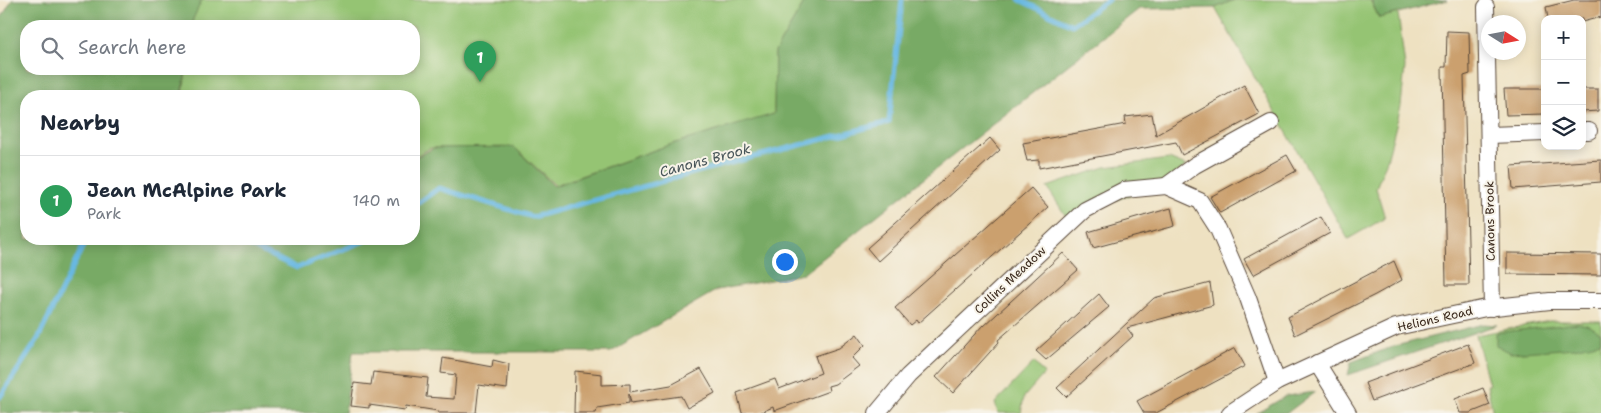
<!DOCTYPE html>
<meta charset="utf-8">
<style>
:root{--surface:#fff;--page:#f2f2f3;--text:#1f2937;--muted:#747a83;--line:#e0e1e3;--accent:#d1495b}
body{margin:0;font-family:"Shantell Sans",sans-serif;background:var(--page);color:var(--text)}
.controls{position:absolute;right:15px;top:15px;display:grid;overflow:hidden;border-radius:10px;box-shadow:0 2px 12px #0003}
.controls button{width:45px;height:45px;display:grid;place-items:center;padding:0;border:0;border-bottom:1px solid var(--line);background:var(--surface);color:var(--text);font:25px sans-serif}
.compass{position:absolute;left:1481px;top:15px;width:45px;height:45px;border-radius:50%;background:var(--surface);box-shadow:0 2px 12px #0003;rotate:101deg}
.you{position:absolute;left:784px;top:261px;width:18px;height:18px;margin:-12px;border:4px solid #fff;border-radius:50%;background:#1a73e8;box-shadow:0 0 0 8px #1a73e833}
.badge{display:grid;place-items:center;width:32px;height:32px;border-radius:50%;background:var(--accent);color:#fff;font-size:16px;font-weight:700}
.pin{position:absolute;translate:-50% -41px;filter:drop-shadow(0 1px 2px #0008)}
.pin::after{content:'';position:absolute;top:26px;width:18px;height:15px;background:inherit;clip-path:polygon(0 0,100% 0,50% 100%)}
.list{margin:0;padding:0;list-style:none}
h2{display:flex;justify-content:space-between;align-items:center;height:65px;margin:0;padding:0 20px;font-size:21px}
h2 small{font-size:16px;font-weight:400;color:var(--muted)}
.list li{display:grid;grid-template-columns:32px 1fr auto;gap:15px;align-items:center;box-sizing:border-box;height:90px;padding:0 20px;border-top:1px solid var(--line)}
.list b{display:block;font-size:19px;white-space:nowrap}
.list p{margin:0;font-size:16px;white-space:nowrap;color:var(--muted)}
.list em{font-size:16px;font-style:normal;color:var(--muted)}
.icon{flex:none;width:28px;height:28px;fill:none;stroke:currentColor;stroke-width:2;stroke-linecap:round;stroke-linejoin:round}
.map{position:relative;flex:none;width:1601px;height:413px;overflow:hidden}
.search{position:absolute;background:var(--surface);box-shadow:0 2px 12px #0003;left:20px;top:20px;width:400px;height:55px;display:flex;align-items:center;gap:12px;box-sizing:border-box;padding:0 18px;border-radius:20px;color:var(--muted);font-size:19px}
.panel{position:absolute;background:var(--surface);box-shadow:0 2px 12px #0003;left:20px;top:90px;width:400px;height:155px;border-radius:20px}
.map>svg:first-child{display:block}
.green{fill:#95c473;stroke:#687748}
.forest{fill:#78aa65;stroke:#5a6a42}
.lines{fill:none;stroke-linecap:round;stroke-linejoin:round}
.stream{stroke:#67b8e2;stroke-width:5}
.building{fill:#cba06e}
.minor-casing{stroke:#564536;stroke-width:18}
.minor{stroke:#fff;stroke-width:16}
.labels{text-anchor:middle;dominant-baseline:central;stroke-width:4;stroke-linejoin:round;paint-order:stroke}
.street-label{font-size:12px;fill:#3b2a1e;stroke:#f7f3e8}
.water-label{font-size:14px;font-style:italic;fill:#485559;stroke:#f7f3e8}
</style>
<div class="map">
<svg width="1601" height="413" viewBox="0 0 1601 413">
<rect width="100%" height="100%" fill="#f7f3e8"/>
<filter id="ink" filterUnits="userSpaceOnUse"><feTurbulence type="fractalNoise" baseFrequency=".02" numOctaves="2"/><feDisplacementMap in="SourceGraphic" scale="10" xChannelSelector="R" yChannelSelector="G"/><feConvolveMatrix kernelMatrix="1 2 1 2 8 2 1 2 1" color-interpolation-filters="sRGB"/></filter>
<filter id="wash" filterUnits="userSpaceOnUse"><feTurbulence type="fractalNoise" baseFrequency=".0096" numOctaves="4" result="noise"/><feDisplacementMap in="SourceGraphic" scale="20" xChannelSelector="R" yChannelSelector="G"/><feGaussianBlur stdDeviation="1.12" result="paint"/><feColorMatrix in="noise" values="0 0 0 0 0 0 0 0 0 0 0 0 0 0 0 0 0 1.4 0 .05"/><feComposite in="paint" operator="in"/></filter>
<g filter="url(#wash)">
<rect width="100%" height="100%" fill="#eee1c1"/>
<g class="green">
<polygon points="201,0 806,0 775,52 774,113 725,150 703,161 669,145 555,185 515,148 430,148 414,157 414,96 183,96 186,69 414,69 414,26 192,26 193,17"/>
<polygon points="1234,0 1370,0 1379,18 1398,13 1405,67 1401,106 1387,160 1376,188 1385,218 1348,239 1215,8"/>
<polygon points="1169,159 1186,166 1163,183 1067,218 1047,187 1105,167"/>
<polygon points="1550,321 1601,321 1601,413 1493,413 1487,385 1489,385 1476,335"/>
<polygon points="1034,362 1044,374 1024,397 1021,413 998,413 995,403"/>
</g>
<g class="forest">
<polygon points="12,0 202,0 193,19 192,26 26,26 26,69 186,69 182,96 26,96 26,239 414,239 414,158 434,148 514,147 554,186 669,145 774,114 775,52 806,0 1234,0 1215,8 1139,9 803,274 717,290 611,352 353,352 345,413 0,413 0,20"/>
<polygon points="1371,0 1448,0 1379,18"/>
<polygon points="1578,323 1590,326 1601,333 1601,342 1574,348 1511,353 1496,345 1496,333"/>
<polygon points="1483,324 1497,325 1348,375 1351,362 1395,346"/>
<polygon points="1315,392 1287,413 1257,413 1286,396"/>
</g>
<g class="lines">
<g class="stream">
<polyline points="1020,0 1072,25 1108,0"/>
<polyline points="414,206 439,188 533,217 700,171 889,122 902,0"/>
<polyline points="236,239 297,268 369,239"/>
<polyline points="0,397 38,339 85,242 91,239"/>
</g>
</g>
<g id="blocks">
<g class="building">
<polygon points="1574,0 1601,0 1601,17 1582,22 1582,19 1548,19 1546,7"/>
<polygon points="1447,31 1469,32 1470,74 1464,76 1469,285 1446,285 1442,67 1446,67"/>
<polygon points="1244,85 1259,114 1182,155 1176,142 1039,168 1039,160 1027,161 1023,143 1126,124 1125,117 1152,114 1156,135"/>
<polygon points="1504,89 1545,89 1545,114 1506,115"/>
<polygon points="1582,89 1598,89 1598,111 1582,112"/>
<polygon points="990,138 1000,150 878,261 867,248"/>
<polygon points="1287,155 1296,171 1220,213 1210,197"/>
<polygon points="1601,160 1601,182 1513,189 1511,166"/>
<polygon points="1031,188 1048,207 918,323 916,320 910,325 895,308"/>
<polygon points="1171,208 1175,226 1093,248 1088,232"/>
<polygon points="1321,217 1330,233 1253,275 1244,259"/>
<polygon points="1063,253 1078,270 998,340 999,342 953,393 936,377 983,325 984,326"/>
<polygon points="1507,253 1601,254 1601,275 1507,274"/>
<polygon points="1394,261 1402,280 1375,295 1295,335 1288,317"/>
<polygon points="1210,283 1213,305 1127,328 1133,336 1066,397 1057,388 1154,298"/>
<polygon points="1099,294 1109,307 1046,360 1036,351"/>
<polygon points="857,334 865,345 852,358 859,366 835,384 828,386 829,391 774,411 773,407 759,413 742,413 737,393 775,379 779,389 821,373 815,356 839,348"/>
<polygon points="1468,344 1475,363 1372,401 1365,383"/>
<polygon points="1235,348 1245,366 1156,413 1144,413 1137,401"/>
<polygon points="443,358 492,367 493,360 509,364 507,389 479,385 476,413 438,413 438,411 406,406 405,410 369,405 369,408 351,406 354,383 371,385 373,372 428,378 426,397 454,399 456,375 441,373"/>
<polygon points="701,369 715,393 687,408 681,396 631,403 629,394 629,403 597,408 596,413 574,413 575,371 602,374 602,385 630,384 630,392 671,385"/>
<polygon points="1483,388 1490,405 1470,413 1460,413 1455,399"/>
</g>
</g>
</g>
<g filter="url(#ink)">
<use href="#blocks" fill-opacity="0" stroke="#564536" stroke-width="1"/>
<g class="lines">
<defs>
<g id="minor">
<polyline points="1486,7 1492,308"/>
<polyline points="1582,131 1589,131"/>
<polyline points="1489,135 1545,133"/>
<polyline points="1166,186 1195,165 1271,123"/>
<polyline points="1317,363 1348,413"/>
<polyline points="877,413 908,376 1085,210 1124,190 1166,186 1200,201 1218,229 1248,298 1277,382"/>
<polyline points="1230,413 1277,382 1396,327 1486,308 1550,301 1601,301"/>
</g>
</defs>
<use href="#minor" class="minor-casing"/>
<use href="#minor" class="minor"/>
</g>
</g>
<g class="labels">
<g class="street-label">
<text transform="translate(1490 221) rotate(-91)">Canons Brook</text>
<text transform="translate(1010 280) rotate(-43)">Collins Meadow</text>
<text transform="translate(1435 319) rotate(-13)">Helions Road</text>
</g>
<g class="water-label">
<text transform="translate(705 160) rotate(-15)">Canons Brook</text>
</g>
</g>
</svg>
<div class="controls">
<button>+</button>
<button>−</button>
<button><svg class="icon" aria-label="layers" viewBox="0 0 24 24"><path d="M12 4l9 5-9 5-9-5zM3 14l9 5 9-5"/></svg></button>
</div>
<svg class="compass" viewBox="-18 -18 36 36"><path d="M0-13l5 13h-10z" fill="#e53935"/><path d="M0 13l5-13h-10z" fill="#747a83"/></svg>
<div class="you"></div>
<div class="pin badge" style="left:480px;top:82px;background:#2e9e5b">1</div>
<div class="search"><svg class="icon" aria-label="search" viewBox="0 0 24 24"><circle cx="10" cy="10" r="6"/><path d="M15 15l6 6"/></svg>Search here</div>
<section class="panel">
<h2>Nearby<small></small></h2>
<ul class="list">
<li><span class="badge" style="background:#2e9e5b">1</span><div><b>Jean McAlpine Park</b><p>Park</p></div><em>140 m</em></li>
</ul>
</section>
</div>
